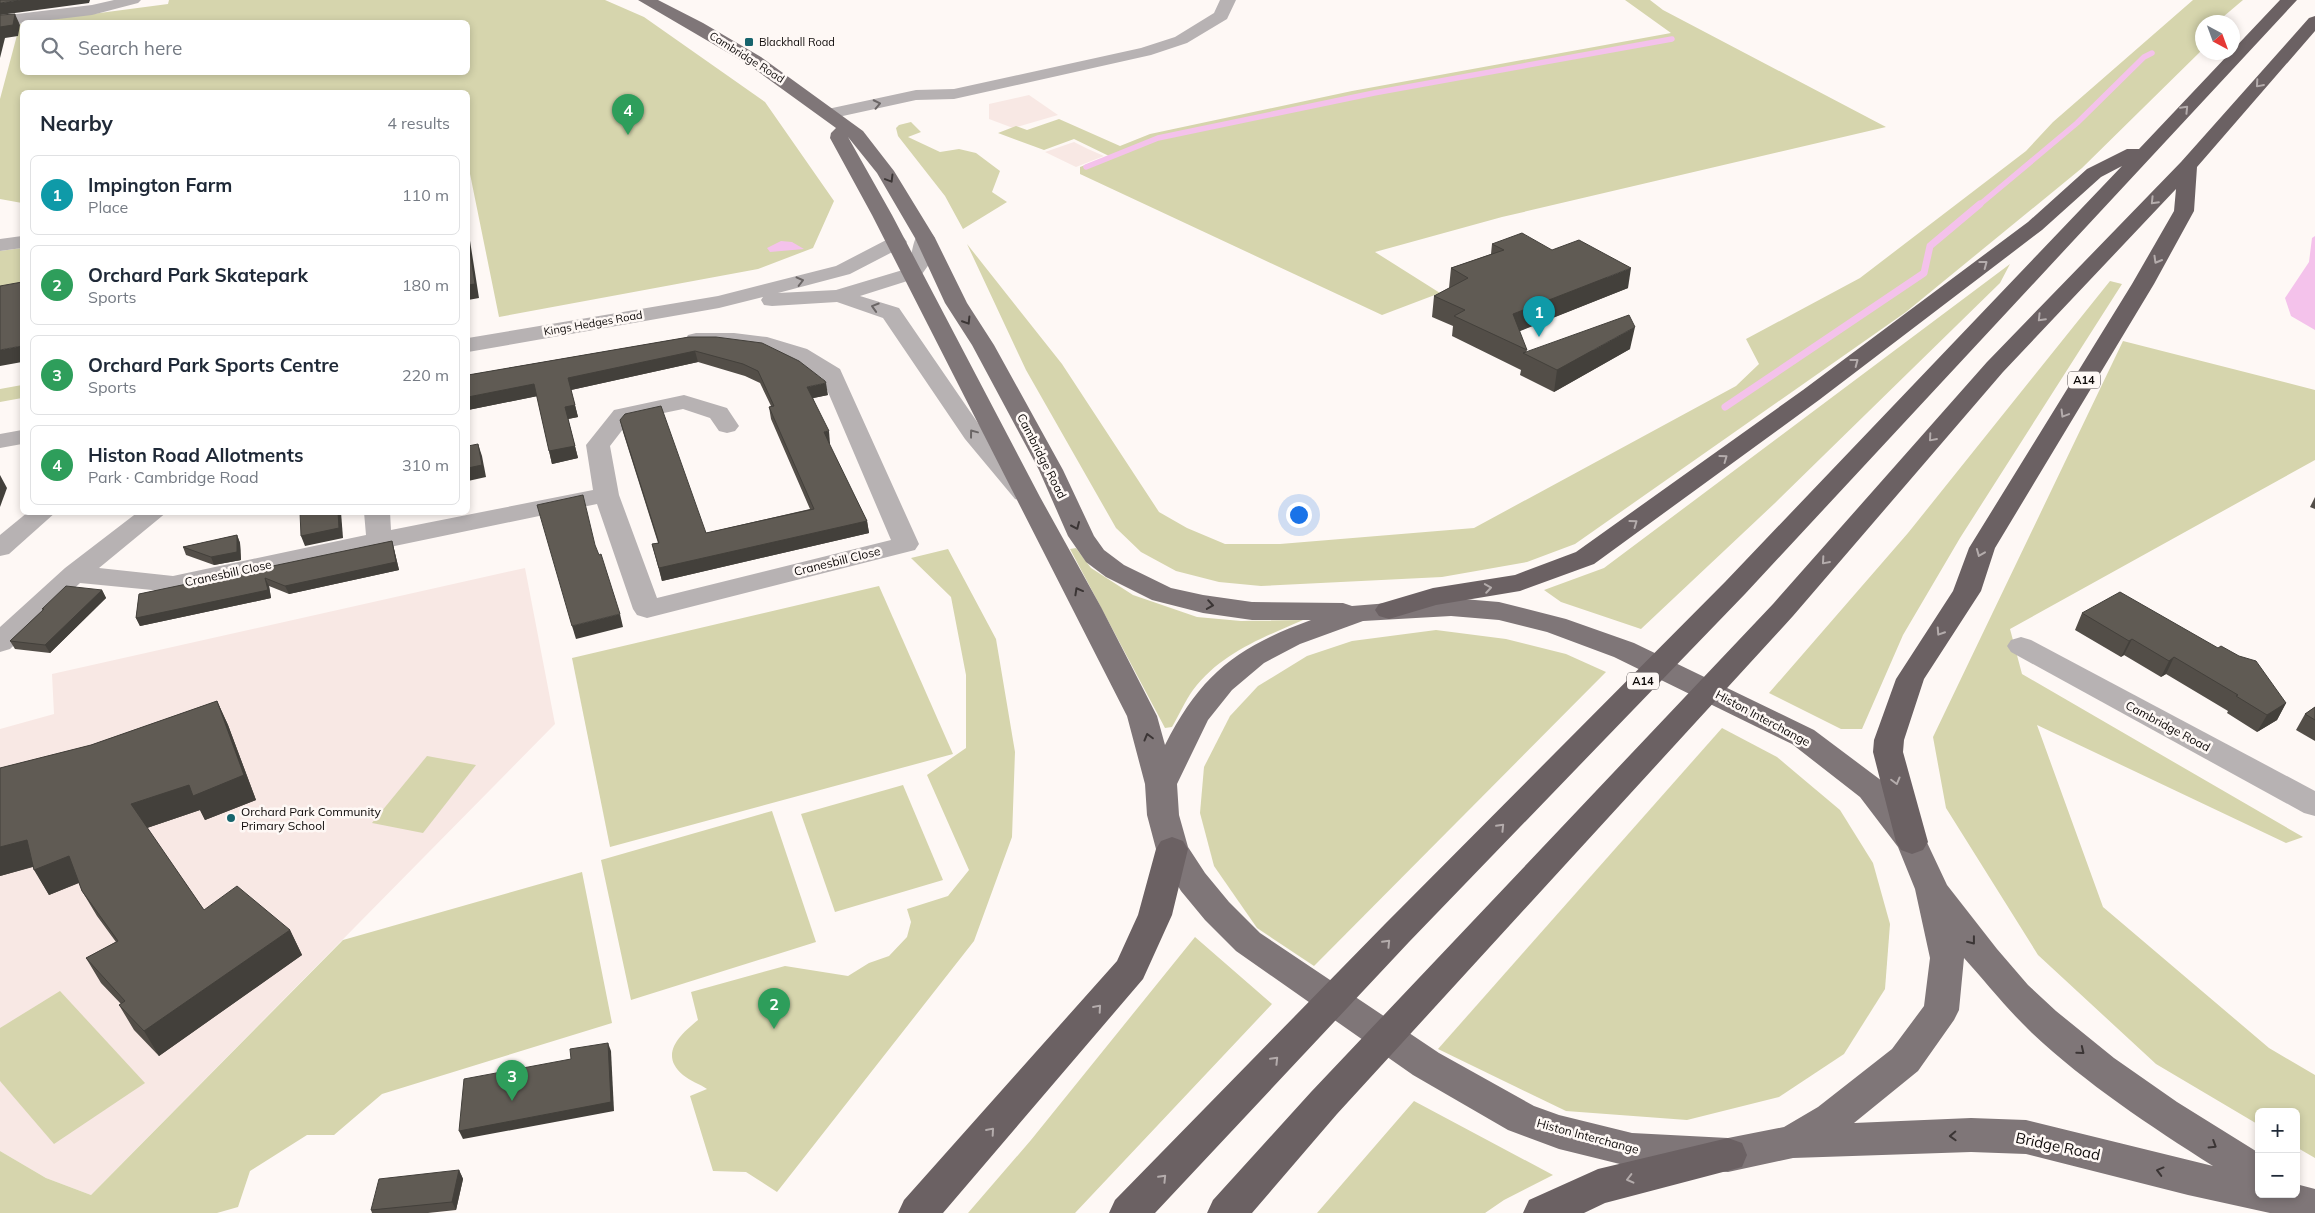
<!DOCTYPE html>
<meta charset="utf-8">
<style>
:root{--surface:#fff;--page:#f6f6f7;--text:#1f2937;--muted:#747a83;--line:#e0e1e3;--accent:#17646d}
body{margin:0;font-family:Mulish,sans-serif;background:var(--page);color:var(--text)}
.controls{position:absolute;right:15px;bottom:15px;display:grid;overflow:hidden;border-radius:8px;box-shadow:0 2px 8px #0003}
.controls button{width:45px;height:45px;display:grid;place-items:center;padding:0;border:0;border-bottom:1px solid var(--line);background:var(--surface);color:var(--text);font:25px sans-serif}
.compass{position:absolute;left:2195px;top:15px;width:45px;height:45px;border-radius:50%;background:var(--surface);box-shadow:0 2px 8px #0003;rotate:139deg}
.you{position:absolute;left:1298px;top:514px;width:18px;height:18px;margin:-12px;border:4px solid #fff;border-radius:50%;background:#1a73e8;box-shadow:0 0 0 8px #1a73e833}
.badge{display:grid;place-items:center;width:32px;height:32px;border-radius:50%;background:var(--accent);color:#fff;font-size:16px;font-weight:700}
.pin{position:absolute;translate:-50% -41px;filter:drop-shadow(0 1px 2px #0008)}
.pin::after{content:'';position:absolute;top:26px;width:18px;height:15px;background:inherit;clip-path:polygon(0 0,100% 0,50% 100%)}
.list{margin:0;padding:0;list-style:none}
h2{display:flex;justify-content:space-between;align-items:center;height:65px;margin:0;padding:0 20px;font-size:21px}
h2 small{font-size:16px;font-weight:400;color:var(--muted)}
.list li{display:grid;grid-template-columns:32px 1fr auto;gap:15px;align-items:center;box-sizing:border-box;height:80px;margin:0 10px 10px;padding:0 10px;border:1px solid var(--line);border-radius:8px}
.list b{display:block;font-size:19px;white-space:nowrap}
.list p{margin:0;font-size:16px;white-space:nowrap;color:var(--muted)}
.list em{font-size:16px;font-style:normal;color:var(--muted)}
.icon{flex:none;width:28px;height:28px;fill:none;stroke:currentColor;stroke-width:2;stroke-linecap:round;stroke-linejoin:round}
.map{position:relative;flex:none;width:2315px;height:1213px;overflow:hidden}
.search{position:absolute;background:var(--surface);box-shadow:0 2px 8px #0003;left:20px;top:20px;width:450px;height:55px;display:flex;align-items:center;gap:12px;box-sizing:border-box;padding:0 18px;border-radius:8px;color:var(--muted);font-size:19px}
.panel{position:absolute;background:var(--surface);box-shadow:0 2px 8px #0003;left:20px;top:90px;width:450px;height:425px;border-radius:8px}
.map>svg:first-child{display:block}
.built{fill:#f8e8e4}
.green{fill:#d6d5ad}
.water{fill:#f4c2eb}
.lines{fill:none;stroke-linecap:round;stroke-linejoin:round}
.stream-far1{stroke:#f4c2eb;stroke-width:5.5}
.stream{stroke:#f4c2eb;stroke-width:7}
.minor{fill:#b7b2b3;fill-rule:evenodd}
.major{fill:#7f7678;fill-rule:evenodd}
.highway{fill:#6b6163;fill-rule:evenodd}
.wall{fill:#534e48}
.shaded-wall{fill:#43403b}
.building{fill:#605b54;stroke:#43403b}
.oneway{stroke:#b4acac}
.oneway2{stroke:#6b6666}
.oneway3{stroke:#3b3535}
.poi-dot{fill:#17646d;stroke:#fef8f5;stroke-width:2}
.labels{text-anchor:middle;dominant-baseline:central;stroke-width:5;stroke-linejoin:round;paint-order:stroke}
.far-poi-label{font-size:11px;fill:#0e0a09;stroke:#fef8f5;text-anchor:start}
.far-street-label{font-size:11px;fill:#0e0a09;stroke:#fef8f5}
.shield{fill:#fef8f5;stroke:#565150;stroke-width:1}
.shield-label{font-size:11px;font-weight:bold;fill:#0e0a09}
.street-label{font-size:12px;fill:#0e0a09;stroke:#fef8f5}
.poi-label{font-size:12px;fill:#0e0a09;stroke:#fef8f5;text-anchor:start}
.near-street-label{font-size:15px;fill:#0e0a09;stroke:#fef8f5}
</style>
<div class="map">
<svg width="2315" height="1213" viewBox="0 0 2315 1213">
<rect width="100%" height="100%" fill="#fef8f5"/>
<g class="built">
<polygon points="1029,95 1058,115 1013,128 989,119 989,104"/>
<polygon points="1074,142 1088,149 1104,156 1076,167 1045,152"/>
<polygon points="525,568 555,724 91,1195 46,1178 0,1151 0,729 54,714 52,674"/>
</g>
<g class="green">
<polygon points="169,0 605,0 644,17 765,102 834,201 813,248 758,269 499,317 469,169 468,169 468,92 22,92 22,203 0,199 0,99 20,24 22,23 22,72 468,72 468,22 31,22 168,4"/>
<polygon points="1625,0 1650,0 1663,10 1886,127 1502,217 1375,252 1440,293 1382,315 1080,174 1080,167 1109,156 1074,139 1044,150 998,133 1016,126 1027,130 1059,119 1120,146 1150,134 1352,91 1671,33"/>
<polygon points="2193,0 2243,0 2217,22 2202,22 2202,50 2082,168 1906,312 1575,544 1527,562 1442,577 1261,586 1219,582 1176,571 1141,552 1116,528 1026,370 967,244 1062,364 1159,512 1187,528 1225,544 1280,544 1474,528 1736,386 1759,364 1746,339 1860,278 2026,151 2053,122"/>
<polygon points="911,122 921,132 908,137 940,152 959,149 976,153 1000,171 992,192 1007,202 963,229 945,196 898,136 896,128 899,125"/>
<polygon points="22,248 22,286 0,290 0,251"/>
<polygon points="2010,264 2000,283 1775,503 1641,629 1561,602 1544,590 1604,568"/>
<polygon points="2110,281 2122,284 1960,538 1903,635 1862,729 1841,729 1769,693 1908,533"/>
<polygon points="2123,341 2315,390 2315,460 2010,629 2022,674 2303,837 2286,843 2037,725 2103,907 2269,1048 2315,1075 2315,1158 2296,1147 2296,1112 2259,1112 2259,1125 2156,1064 2038,955 1946,808 1933,737"/>
<polygon points="22,385 22,398 0,402 0,389"/>
<path d="M1076 548 1091 568 1133 595 1197 617 1241 621 1303 620C1262 638 1221 653 1193 690 1185 701 1179 715 1172 727L1165 728 1070 549Z"/>
<path d="M948 549 996 639 1015 752 1012 837 974 941 777 1192 746 1172 713 1171 690 1096 707 1089C700 1084 690 1081 683 1075 658 1054 681 1034 698 1020L691 992 785 966 848 976 869 963 889 956 907 937 911 922 907 909 948 896 969 870 927 775 966 748V675L951 597 911 558Z"/>
<polygon points="879,586 953,754 610,847 572,658"/>
<polygon points="1436,630 1506,639 1566,654 1606,672 1314,966 1257,928 1214,866 1200,813 1204,767 1230,716 1258,686 1307,656 1352,641"/>
<polygon points="1722,728 1777,757 1840,810 1873,863 1890,924 1885,989 1844,1054 1779,1097 1687,1120 1566,1111 1438,1049"/>
<polygon points="427,756 476,765 423,833 372,823"/>
<polygon points="903,785 943,880 835,912 801,814"/>
<polygon points="772,811 816,942 631,1000 601,860"/>
<polygon points="582,872 612,1023 382,1094 334,1135 307,1135 250,1171 238,1207 217,1213 0,1213 0,1151 46,1178 91,1195 343,940"/>
<polygon points="1195,937 1272,1004 1075,1213 968,1213 1031,1140"/>
<polygon points="60,991 145,1083 54,1144 0,1081 0,1028"/>
<polygon points="1414,1101 1553,1175 1504,1200 1485,1213 1317,1213"/>
</g>
<g class="water">
<polygon points="2315,236 2315,330 2291,316 2285,298 2309,262 2312,238"/>
<polygon points="781,241 792,242 804,249 770,252 767,248"/>
</g>
<g class="lines">
<g class="stream-far1">
<polyline points="1086,167 1158,138 1374,93 1672,39"/>
<polyline points="1978,206 2077,123 2144,57 2152,53"/>
</g>
<polyline class="stream" points="1725,407 1924,273 1930,246 1980,204"/>
<g class="minor">
<polygon points="114,0 141,0 138,3 92,15 0,26 0,16 92,5"/>
<polygon points="1220,0 1236,0 1227,19 1187,43 1151,55 954,99 916,100 829,119 823,118 820,114 823,110 916,90 954,89 1141,48 1175,37 1214,13"/>
<path d="M925 232 932 234 935 238 932 260 920 277 860 296 899 308 982 429 1033 489 1037 494 1033 499 1024 502 1015 499 965 439 883 318 837 302 772 306 764 305 761 300 763 297 719 308 468 352V338L718 296 836 266 890 238 897 236 904 238 907 242 904 246 850 274 778 293 836 290 906 269C913 258 911 244 918 234Z"/>
<polygon points="22,236 22,248 0,251 0,239"/>
<polygon points="696,333 734,333 767,337 807,349 840,369 919,544 915,550 647,618 637,615 633,609 597,504 173,592 80,583 10,649 0,652 0,627 65,568 138,512 167,512 99,568 173,576 366,535 364,512 390,512 391,530 593,490 586,445 614,410 684,395 727,408 739,426 735,431 727,433 719,431 710,418 683,409 630,420 610,446 619,495 657,598 891,540 822,378 791,359 766,350 688,345 685,340 688,335"/>
<polygon points="22,430 22,444 0,448 0,434"/>
<polygon points="28,512 56,512 9,554 0,556 0,535"/>
<polygon points="2021,637 2031,640 2315,791 2315,816 2304,813 2011,652 2007,646 2011,640"/>
</g>
<path class="major" d="M638 0H658L703 23 761 57 863 131 894 171 935 238 967 303 994 345 1063 470 1094 536 1104 550 1124 565 1171 588 1203 595 1252 602 1343 603 1352 606 1451 598 1499 602 1566 619 1634 643 1814 730 1882 781 1923 834 1947 885 1997 949 2028 985 2056 1011 2114 1058 2177 1102 2259 1153V1194H2296V1184L2315 1189V1213H2270L2188 1195 2026 1154 1971 1152 1793 1158 1728 1172 1632 1167 1559 1149 1508 1130 1413 1075 1236 951 1205 920 1181 891 1156 849 1147 815 1145 784 1127 716 872 215 830 138 831 133 836 128 749 65ZM848 137 877 173 915 238 945 303 972 345 1039 470 1068 536 1086 562 1106 577 1152 600 1203 613 1252 620H1311C1237 647 1201 674 1165 745L1157 716 1101 607 1040 497 892 215ZM1451 616 1499 620 1547 632 1614 657 1792 744 1860 797 1898 847 1915 889 1930 958 1924 1006 1892 1049 1818 1107 1784 1127 1728 1138 1632 1133 1559 1115 1534 1106 1439 1053 1260 933 1229 902 1205 873 1188 847 1179 815 1177 784 1208 720 1232 690 1264 663 1300 644 1363 621ZM1964 958C1985 981 2006 1008 2030 1031 2085 1083 2149 1125 2213 1166L2026 1120 1971 1118 1854 1123 1918 1071 1954 1020 1959 1010Z"/>
<g class="highway">
<polygon points="2280,0 2297,0 1745,594 1409,942 1155,1213 1109,1213 1115,1200 1385,924 1725,582 2122,166 2101,177 2042,230 1819,400 1594,564 1520,591 1436,605 1389,619 1379,616 1375,610 1379,604 1433,588 1515,575 1576,552 1803,390 2028,222 2087,169 2127,149 2139,149"/>
<polygon points="2315,16 2315,31 2197,167 2194,211 2154,284 1995,548 1981,591 1924,679 1904,740 1903,752 1928,842 1923,850 1912,854 1901,850 1896,842 1873,752 1874,740 1896,679 1953,591 1969,548 2132,284 2174,211 2176,189 2003,372 1793,616 1337,1114 1252,1213 1207,1213 1213,1200 1311,1092 1773,604 1987,362 2181,162 2309,18"/>
<polygon points="1172,837 1183,841 1188,849 1172,915 1143,979 943,1213 898,1213 904,1200 1117,961 1138,915 1156,849 1161,841"/>
<polygon points="1728,1138 1742,1143 1747,1155 1742,1167 1605,1203 1584,1213 1523,1213 1529,1200 1598,1169"/>
</g>
</g>
<g class="wall">
<polygon points="1492,244 1552,250 1628,288 1519,331 1527,350 1526,352 1630,349 1554,392 1520,375 1521,370 1452,336 1453,326 1432,317 1434,296 1449,288 1451,268 1491,254"/>
<polygon points="689,337 828,395 813,398 830,444 829,444 867,521 869,533 662,581 652,544 658,543 623,432 620,420 706,533 810,509 771,419 769,407 771,406 760,383 745,376 698,362 571,390 578,417 568,419 578,458 552,464 537,396 468,410 468,375"/>
<polygon points="2315,497 2315,509 2310,507"/>
<polygon points="237,535 240,543 241,560 214,565 186,555 183,547"/>
<polygon points="392,541 394,549 399,570 289,594 269,586 271,598 140,626 136,618 139,594"/>
<polygon points="102,590 106,598 50,653 15,649 10,641 43,610 42,609"/>
<polygon points="2082,613 2286,703 2277,720 2257,732 2227,713 2228,711 2166,674 2161,677 2124,655 2121,657 2075,630"/>
<polygon points="217,701 228,725 256,800 205,820 200,810 147,828 204,910 290,930 302,955 159,1056 134,1030 119,1005 121,1004 101,983 86,958 116,942 97,916 82,891 79,883 49,895 33,867 0,876 0,768 91,745"/>
<polygon points="2315,707 2315,741 2296,730 2305,714"/>
<polygon points="459,1170 463,1179 456,1210 428,1213 372,1213 371,1210"/>
</g>
<g class="shaded-wall">
<polygon points="21,0 90,0 89,3 0,15 0,3"/>
<polygon points="15,14 20,25 18,36 5,38 0,58 0,26"/>
<polygon points="468,228 479,298 468,300"/>
<polygon points="1631,268 1628,288 1510,335 1513,314"/>
<polygon points="1635,327 1630,349 1554,392 1557,370"/>
<polygon points="22,346 22,362 0,366 0,350"/>
<polygon points="695,351 698,362 571,390 568,378"/>
<polygon points="826,383 828,395 809,399 807,387"/>
<polygon points="534,384 538,396 468,410 468,397"/>
<polygon points="575,405 578,417 568,419 578,458 552,464 549,451 565,407"/>
<polygon points="829,431 830,444 826,445 824,432"/>
<polygon points="478,444 482,456 486,477 468,481 468,468"/>
<polygon points="0,475 7,488 0,507"/>
<polygon points="338,512 341,512 343,538 305,546 301,536"/>
<polygon points="867,521 869,533 662,581 659,568"/>
<polygon points="237,535 240,543 241,560 214,565 211,557"/>
<polygon points="392,541 394,549 399,570 289,594 285,586"/>
<polygon points="265,578 269,586 271,598 140,626 136,618"/>
<polygon points="102,590 106,598 50,653 45,645"/>
<polygon points="620,614 623,627 576,639 572,626"/>
<polygon points="2132,639 2124,655 2121,657 2129,641"/>
<polygon points="2174,657 2166,674 2161,677 2169,661"/>
<polygon points="217,701 228,725 256,800 205,820 200,810 144,829 131,804 189,785"/>
<polygon points="2286,703 2277,720 2257,732 2267,715"/>
<polygon points="27,840 42,864 0,876 0,847"/>
<polygon points="69,856 83,881 49,895 34,870"/>
<polygon points="290,930 302,955 159,1056 144,1031"/>
<polygon points="608,1043 611,1051 614,1111 463,1139 459,1131"/>
<polygon points="459,1170 463,1179 456,1210 452,1202"/>
</g>
<g class="building">
<polygon points="0,0 21,0 0,3"/>
<polygon points="15,14 13,25 0,27 0,15"/>
<polygon points="1522,233 1552,250 1579,240 1631,268 1513,314 1527,350 1454,316 1465,310 1434,296 1468,278 1451,268 1504,250 1492,244"/>
<polygon points="468,238 475,284 468,285"/>
<polygon points="22,282 22,346 0,350 0,286"/>
<polygon points="1629,315 1635,327 1557,370 1523,353"/>
<polygon points="689,337 716,337 762,343 799,361 825,381 826,383 807,387 829,431 824,432 830,445 867,521 659,568 652,544 659,543 620,420 625,414 661,406 706,533 814,509 769,407 774,406 758,371 743,364 695,351 568,378 575,405 565,407 575,446 549,451 534,384 468,397 468,375"/>
<polygon points="478,444 482,465 468,468 468,446"/>
<polygon points="583,495 595,545 599,555 601,554 620,614 572,626 537,505"/>
<polygon points="300,512 338,512 339,528 301,536"/>
<polygon points="237,535 237,552 211,557 183,547"/>
<polygon points="392,541 396,562 285,586 265,578 268,590 136,618 139,594"/>
<polygon points="66,586 102,590 45,645 10,641 44,609 42,609"/>
<polygon points="2120,592 2218,648 2221,646 2239,656 2256,661 2286,703 2267,715 2236,696 2238,695 2174,657 2169,661 2132,639 2129,641 2082,613"/>
<polygon points="217,701 244,775 193,796 189,785 131,804 204,910 237,886 290,930 144,1031 119,1005 125,1001 86,958 118,941 82,891 69,856 34,870 27,840 0,847 0,768 91,745"/>
<polygon points="2315,707 2315,720 2305,714"/>
<polygon points="608,1043 611,1102 459,1131 464,1079 571,1059 570,1049"/>
<polygon points="459,1170 452,1202 371,1210 379,1179"/>
</g>
<defs><path id="oneway-chevron" d="M-2-3.5L2.5 0L-2 3.5" fill="none" stroke-width="1.6" stroke-linecap="round" stroke-linejoin="round" transform="scale(1.25)"/></defs>
<g class="oneway">
<use href="#oneway-chevron" transform="translate(2259 84) rotate(131)"/>
<use href="#oneway-chevron" transform="translate(2185 109) rotate(-46)"/>
<use href="#oneway-chevron" transform="translate(2154 201) rotate(134)"/>
<use href="#oneway-chevron" transform="translate(2157 260) rotate(120)"/>
<use href="#oneway-chevron" transform="translate(1984 264) rotate(-37)"/>
<use href="#oneway-chevron" transform="translate(2041 318) rotate(134)"/>
<use href="#oneway-chevron" transform="translate(1855 362) rotate(-37)"/>
<use href="#oneway-chevron" transform="translate(2064 414) rotate(121)"/>
<use href="#oneway-chevron" transform="translate(1932 438) rotate(131)"/>
<use href="#oneway-chevron" transform="translate(1724 458) rotate(-36)"/>
<use href="#oneway-chevron" transform="translate(1634 523) rotate(-36)"/>
<use href="#oneway-chevron" transform="translate(1980 553) rotate(112)"/>
<use href="#oneway-chevron" transform="translate(1825 561) rotate(131)"/>
<use href="#oneway-chevron" transform="translate(1488 588) rotate(-9)"/>
<use href="#oneway-chevron" transform="translate(1940 632) rotate(123)"/>
<use href="#oneway-chevron" transform="translate(1896 781) rotate(75)"/>
<use href="#oneway-chevron" transform="translate(1501 827) rotate(-46)"/>
<use href="#oneway-chevron" transform="translate(1387 943) rotate(-46)"/>
<use href="#oneway-chevron" transform="translate(1098 1008) rotate(-49)"/>
<use href="#oneway-chevron" transform="translate(1275 1060) rotate(-46)"/>
<use href="#oneway-chevron" transform="translate(991 1131) rotate(-49)"/>
<use href="#oneway-chevron" transform="translate(1163 1178) rotate(-46)"/>
<use href="#oneway-chevron" transform="translate(1630 1179) rotate(166)"/>
</g>
<g class="oneway2">
<use href="#oneway-chevron" transform="translate(877 104) rotate(-12)"/>
<use href="#oneway-chevron" transform="translate(800 281) rotate(-14)"/>
<use href="#oneway-chevron" transform="translate(875 307) rotate(-163)"/>
<use href="#oneway-chevron" transform="translate(973 433) rotate(-127)"/>
</g>
<g class="oneway3">
<use href="#oneway-chevron" transform="translate(890 179) rotate(59)"/>
<use href="#oneway-chevron" transform="translate(967 321) rotate(58)"/>
<use href="#oneway-chevron" transform="translate(1076 526) rotate(66)"/>
<use href="#oneway-chevron" transform="translate(1078 591) rotate(-119)"/>
<use href="#oneway-chevron" transform="translate(1210 605) rotate(9)"/>
<use href="#oneway-chevron" transform="translate(1148 737) rotate(-105)"/>
<use href="#oneway-chevron" transform="translate(1972 941) rotate(52)"/>
<use href="#oneway-chevron" transform="translate(2081 1051) rotate(39)"/>
<use href="#oneway-chevron" transform="translate(1953 1136) rotate(178)"/>
<use href="#oneway-chevron" transform="translate(2213 1145) rotate(32)"/>
<use href="#oneway-chevron" transform="translate(2160 1171) rotate(-165)"/>
</g>
<g class="poi-dot">
<rect x="744" y="37" width="10" height="10" rx="2.5"/>
<circle cx="231" cy="818" r="5"/>
</g>
<g class="labels">
<g class="far-poi-label">
<text x="759" y="42">Blackhall Road</text>
</g>
<g class="far-street-label">
<text transform="translate(747 57) rotate(32)">Cambridge Road</text>
<text transform="translate(593 323) rotate(-10)">Kings Hedges Road</text>
</g>
<g class="shield">
<rect x="2068" y="371.5" width="32" height="17" rx="4"/>
<rect x="1627" y="672.5" width="32" height="17" rx="4"/>
</g>
<g class="shield-label">
<text x="2084" y="380">A14</text>
<text x="1643" y="681">A14</text>
</g>
<g class="street-label">
<text transform="translate(1042 456) rotate(63)">Cambridge Road</text>
<text transform="translate(837 561) rotate(-14)">Cranesbill Close</text>
<text transform="translate(228 573) rotate(-12)">Cranesbill Close</text>
<text transform="translate(1763 718) rotate(28)">Histon Interchange</text>
<text transform="translate(2168 726) rotate(28)">Cambridge Road</text>
<text transform="translate(1588 1136) rotate(15)">Histon Interchange</text>
</g>
<g class="poi-label">
<text x="241" y="811">Orchard Park Community<tspan x="241" dy="14">Primary School</tspan></text>
</g>
<g class="near-street-label">
<text transform="translate(2058 1146) rotate(12)">Bridge Road</text>
</g>
</g>
</svg>
<div class="controls">
<button>+</button>
<button>−</button>
</div>
<svg class="compass" viewBox="-18 -18 36 36"><path d="M0-13l5 13h-10z" fill="#e53935"/><path d="M0 13l5-13h-10z" fill="#747a83"/></svg>
<div class="you"></div>
<div class="pin badge" style="left:1539px;top:337px;background:#0f9aa8">1</div>
<div class="pin badge" style="left:774px;top:1029px;background:#2e9e5b">2</div>
<div class="pin badge" style="left:512px;top:1101px;background:#2e9e5b">3</div>
<div class="pin badge" style="left:628px;top:135px;background:#2e9e5b">4</div>
<div class="search"><svg class="icon" aria-label="search" viewBox="0 0 24 24"><circle cx="10" cy="10" r="6"/><path d="M15 15l6 6"/></svg>Search here</div>
<section class="panel">
<h2>Nearby<small>4 results</small></h2>
<ul class="list">
<li><span class="badge" style="background:#0f9aa8">1</span><div><b>Impington Farm</b><p>Place</p></div><em>110 m</em></li>
<li><span class="badge" style="background:#2e9e5b">2</span><div><b>Orchard Park Skatepark</b><p>Sports</p></div><em>180 m</em></li>
<li><span class="badge" style="background:#2e9e5b">3</span><div><b>Orchard Park Sports Centre</b><p>Sports</p></div><em>220 m</em></li>
<li><span class="badge" style="background:#2e9e5b">4</span><div><b>Histon Road Allotments</b><p>Park · Cambridge Road</p></div><em>310 m</em></li>
</ul>
</section>
</div>
